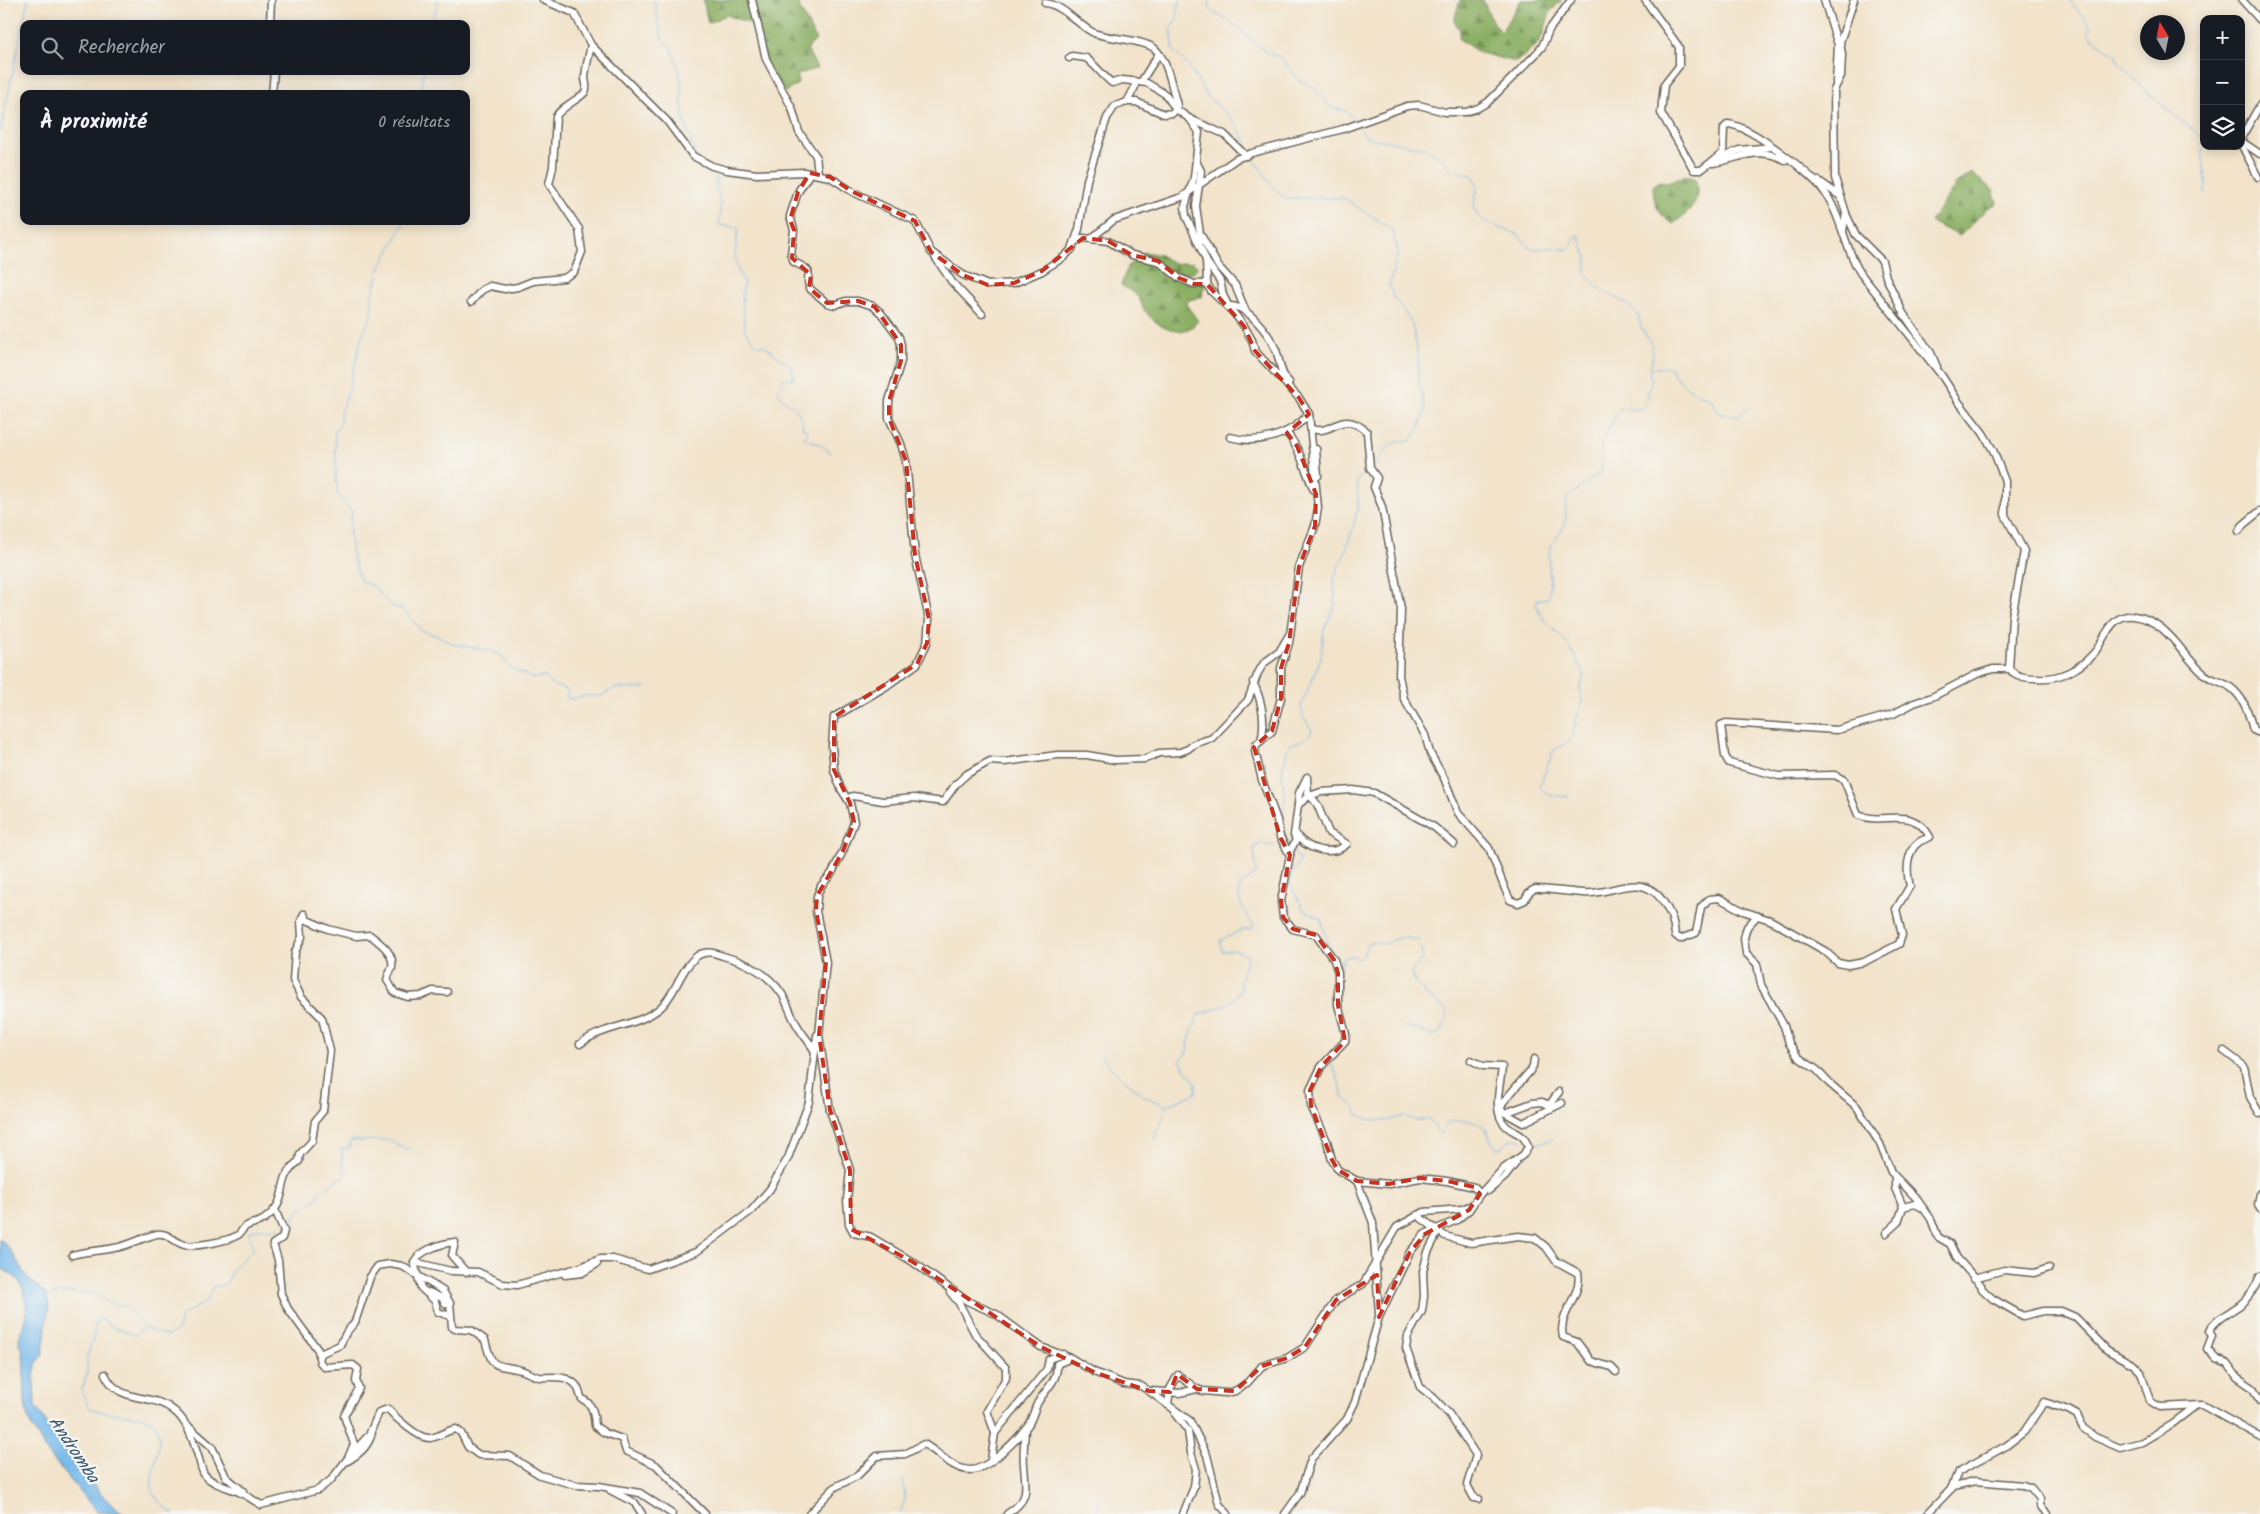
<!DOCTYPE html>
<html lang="fr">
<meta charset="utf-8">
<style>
:root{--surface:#171b24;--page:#242831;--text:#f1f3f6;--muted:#9ea1a6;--line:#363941}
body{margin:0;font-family:Kalam,sans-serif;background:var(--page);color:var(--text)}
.controls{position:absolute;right:15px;top:15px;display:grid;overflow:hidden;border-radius:10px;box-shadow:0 2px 12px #0003}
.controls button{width:45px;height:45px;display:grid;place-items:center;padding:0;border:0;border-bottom:1px solid var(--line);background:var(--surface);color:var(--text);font:25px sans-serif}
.compass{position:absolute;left:2140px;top:15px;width:45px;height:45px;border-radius:50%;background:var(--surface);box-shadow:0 2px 12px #0003;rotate:350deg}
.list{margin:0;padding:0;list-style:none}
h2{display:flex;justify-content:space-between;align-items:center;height:65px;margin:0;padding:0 20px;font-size:21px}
h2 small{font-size:16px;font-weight:400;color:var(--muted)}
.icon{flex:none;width:28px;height:28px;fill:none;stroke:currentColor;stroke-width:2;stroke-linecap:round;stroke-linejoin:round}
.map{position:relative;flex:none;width:2260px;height:1514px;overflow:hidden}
.search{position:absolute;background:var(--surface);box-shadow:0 2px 12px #0003;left:20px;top:20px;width:450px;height:55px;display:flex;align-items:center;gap:12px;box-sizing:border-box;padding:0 18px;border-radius:10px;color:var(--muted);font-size:19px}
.panel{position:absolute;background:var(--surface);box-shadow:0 2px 12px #0003;left:20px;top:90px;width:450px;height:135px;border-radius:10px}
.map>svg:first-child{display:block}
.forest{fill:url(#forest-firs);stroke:#546640}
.water{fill:#74b8ea;stroke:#486a83}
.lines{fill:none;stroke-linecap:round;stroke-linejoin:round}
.stream{stroke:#74b8ea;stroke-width:1}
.minor-casing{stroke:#676259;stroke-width:9}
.minor{stroke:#fff;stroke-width:6}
.marked{fill:none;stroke:#c8321e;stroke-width:4;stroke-dasharray:10 6;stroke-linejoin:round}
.labels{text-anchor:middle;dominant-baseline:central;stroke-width:4.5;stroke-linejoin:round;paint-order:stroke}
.water-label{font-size:18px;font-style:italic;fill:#3f5a6e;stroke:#f6f6f2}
</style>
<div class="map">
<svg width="2260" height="1514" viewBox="0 0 2260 1514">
<defs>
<pattern id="forest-firs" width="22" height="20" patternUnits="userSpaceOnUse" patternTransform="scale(1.25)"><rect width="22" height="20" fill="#8baf63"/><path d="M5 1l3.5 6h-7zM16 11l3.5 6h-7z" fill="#718e51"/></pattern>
</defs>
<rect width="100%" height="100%" fill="#f6f6f2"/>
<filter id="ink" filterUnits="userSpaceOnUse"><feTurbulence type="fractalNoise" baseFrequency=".02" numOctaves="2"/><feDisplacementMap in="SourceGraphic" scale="10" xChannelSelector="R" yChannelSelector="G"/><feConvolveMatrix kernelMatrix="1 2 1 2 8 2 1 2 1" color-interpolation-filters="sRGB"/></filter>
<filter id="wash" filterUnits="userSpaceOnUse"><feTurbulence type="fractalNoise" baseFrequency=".0096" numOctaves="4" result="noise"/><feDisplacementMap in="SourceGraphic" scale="20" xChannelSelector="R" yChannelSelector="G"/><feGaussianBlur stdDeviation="1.12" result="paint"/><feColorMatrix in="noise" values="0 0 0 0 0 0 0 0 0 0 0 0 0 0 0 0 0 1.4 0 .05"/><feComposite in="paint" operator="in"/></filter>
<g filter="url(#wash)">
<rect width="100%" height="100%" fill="#f2e3ca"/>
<g class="forest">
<polygon points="703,0 798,0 800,9 816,40 807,49 817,68 797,75 798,84 785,92 767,72 762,39 755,25 727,15 708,23"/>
<polygon points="1460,0 1483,0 1492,21 1501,32 1521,0 1562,0 1550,12 1543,35 1535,47 1516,62 1480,53 1459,39 1460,30 1454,21"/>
<polygon points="1971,173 1993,190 1997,203 1988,208 1960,236 1930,222 1958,182"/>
<path d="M1684 176 1695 178C1702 202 1691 211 1673 224 1657 213 1654 204 1653 186L1660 181 1667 182Z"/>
<path d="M1145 252 1160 255 1174 264 1193 262 1198 267 1193 273H1177L1191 282 1205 283 1202 297 1189 300 1186 304 1198 321C1181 341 1159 328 1145 311 1142 307 1141 300 1137 296 1133 292 1126 288 1121 285L1128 266Z"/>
</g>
<path class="water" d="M0 1239 11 1251 27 1277 46 1294 49 1305 43 1354 37 1362 34 1376 35 1406 75 1465 109 1502 117 1510 127 1514 97 1512 48 1453 31 1426 27 1415 25 1401 23 1350C15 1339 21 1334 25 1322 28 1313 26 1308 25 1299 23 1282 15 1275 0 1268Z"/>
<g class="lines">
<g class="stream">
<polyline points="654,0 662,38 670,46 678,66 682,86 681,100 684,118 694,152"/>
<polyline points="1180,0 1176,20 1171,29 1174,51 1188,65 1207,96 1233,120 1246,141 1249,151"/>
<polyline points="1209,0 1210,9 1214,13 1237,26 1267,53 1280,57 1299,80 1315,88 1331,108 1345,110 1356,122"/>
<polyline points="2069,0 2090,25 2090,29 2088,31 2092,38 2115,54 2119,63 2148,93 2204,139"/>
<polyline points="432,24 438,0"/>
<polyline points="420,94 424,71"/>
<path d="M1358 126 1366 137 1428 149 1443 159 1451 169 1473 176C1478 184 1478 191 1475 199 1468 224 1504 228 1519 235 1533 254 1531 248 1553 248 1558 248 1563 250 1569 249L1576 236 1579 235 1587 258 1586 274 1600 289 1627 304 1638 315 1641 327 1651 344 1653 356 1649 374 1652 379 1645 407 1637 410 1620 408 1601 442 1602 471 1567 498C1564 506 1568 517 1564 525 1559 536 1550 543 1549 556 1548 570 1553 587 1547 599H1538L1536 603C1541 625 1557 628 1569 646 1575 655 1578 665 1585 673L1580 687 1582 701 1570 741 1554 750 1539 787C1546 795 1558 797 1568 796"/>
<polyline points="0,133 28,0"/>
<polyline points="2204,146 2202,152 2206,180 2205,193"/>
<path d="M1252 156 1270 183 1284 198H1344L1392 230 1398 252 1389 286 1394 297 1410 320 1414 332 1418 356V378L1425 410 1420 427 1410 441C1390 439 1383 451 1374 468"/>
<path d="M695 161 717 178 715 185C722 202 721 205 719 225L738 228C737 249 730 261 744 281L742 295 745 331 757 345 765 346 792 368 794 378 783 379 778 392C788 410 798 398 803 428L808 431 804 438 821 445 831 453"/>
<path d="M405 221 380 268 372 297V315L362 335 349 390 340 412V422L335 432 336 481 338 495 352 511C347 536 351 558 361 581L375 587 380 594 392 606 403 610 422 631 441 637 453 644 491 651 501 655 510 667 531 678 546 677 550 684 567 690 568 699 587 696H601L615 688 641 689 646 687"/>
<polyline points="1652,368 1670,367 1675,376 1693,392 1711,399 1721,415 1728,414 1738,417 1748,408"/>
<path d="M1289 847 1282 825 1285 799 1282 772 1288 746C1297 741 1309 741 1312 730L1303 717 1301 706 1321 658 1324 629 1335 606 1334 578 1347 547 1354 524 1358 505 1357 482 1361 476 1370 472"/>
<path d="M1293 852 1300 860 1290 878V884L1304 910 1321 919 1329 947 1340 961H1344V957L1351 956 1359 959 1363 956 1367 944 1371 942 1385 944 1395 939 1404 937 1419 941 1423 958 1411 973C1414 981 1416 985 1423 989L1425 994 1445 1009 1447 1016 1443 1030 1432 1036 1414 1028 1404 1027"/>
<polyline points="1340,968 1342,965 1341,961"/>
<polyline points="1102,1056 1113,1070 1144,1096 1166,1106"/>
<path d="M1330 1060 1340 1084 1342 1096 1355 1107 1358 1115C1373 1122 1388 1123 1403 1116L1418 1121 1428 1118 1440 1134 1449 1121C1460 1121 1478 1118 1486 1130 1491 1137 1490 1145 1499 1149L1513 1138 1520 1139 1523 1142"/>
<path d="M1154 1139C1156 1127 1167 1117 1166 1106L1196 1093V1083L1180 1061 1189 1050 1188 1043 1198 1015 1223 1006 1234 999 1241 989 1240 981 1248 956 1235 950 1222 951 1220 944 1221 940 1242 930 1252 929 1254 926C1248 918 1233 896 1241 885 1245 880 1252 879 1256 873L1254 847 1261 844 1275 846 1279 842"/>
<polyline points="1530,1146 1553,1139"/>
<polyline points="286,1228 289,1227 298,1211 318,1198 320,1191 345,1176 341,1149 349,1148 350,1141 390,1140 399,1147 410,1149"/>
<path d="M46 1298 60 1293 92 1292 109 1303 128 1307 144 1328 168 1336 178 1330 181 1316 206 1302 213 1286 225 1285C229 1281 229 1275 233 1270 239 1261 247 1255 254 1249L249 1238V1232L256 1229 277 1230 279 1227"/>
<path d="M142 1328 136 1335 112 1327 102 1319 96 1322 93 1339 87 1357V1372L82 1391 88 1407C104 1416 144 1413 153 1422 170 1439 146 1472 153 1492 157 1501 166 1508 174 1514"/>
<polyline points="900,1514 905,1500 903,1479"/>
<polyline points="1073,1514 1080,1510 1093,1514"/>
<polyline points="1094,1514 1099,1507 1098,1499"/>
</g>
</g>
</g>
<g filter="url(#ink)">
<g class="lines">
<defs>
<g id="minor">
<path d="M543 0 574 13 591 45 667 121 693 156 712 166 727 170 757 174 804 172 830 177 853 192 915 221 931 252 963 275 988 285 1014 283 1042 271 1064 257 1072 249 1079 229 1087 180 1107 118 1115 106 1127 102H1136L1164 114 1173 113 1177 105C1172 89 1168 59 1154 48 1141 39 1109 39 1094 33 1077 25 1064 5 1045 3"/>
<polyline points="752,0 766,59 792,108 799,132 816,156 818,173"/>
<path d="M1645 0 1679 47V66L1664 85 1661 113 1694 170H1701L1723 153 1724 128 1728 124C1751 126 1813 174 1826 194 1842 218 1845 250 1861 274L1942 376 1958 401 1983 433 1993 450 2005 481V515L2024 551 2012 617 2009 669C2017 677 2025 678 2037 678 2059 680 2080 669 2094 653 2105 640 2110 613 2134 616 2167 620 2181 654 2203 673 2210 680 2222 681 2230 687 2244 697 2249 714 2253 730L2260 733"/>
<polyline points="1824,0 1838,45 1836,83"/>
<polyline points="2242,0 2260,20"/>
<polyline points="270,24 271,0"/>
<path d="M1069 58 1072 56 1086 58C1096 66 1103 76 1112 83L1123 80 1147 83 1165 94 1176 109 1190 119 1224 134 1246 156"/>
<polyline points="1141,82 1158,55"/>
<polyline points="272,94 274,71"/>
<polyline points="1127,102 1135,87 1134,81"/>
<polyline points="1190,119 1199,132 1194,177 1185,206 1186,216 1206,260 1207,284 1211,291 1233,312 1244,326 1252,340 1255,351 1299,398 1309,414 1318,508 1315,526 1299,567 1289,643 1281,668 1281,698 1272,731 1256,745 1255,751 1262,780 1277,820 1280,837 1290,855 1281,901 1283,917 1293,929 1316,935 1334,960 1338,973 1338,1005 1346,1034 1345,1041 1321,1067 1310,1090 1311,1106 1327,1141 1332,1160 1338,1170 1357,1181 1389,1184 1420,1178 1447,1181 1474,1187 1480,1194 1469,1210 1457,1220 1425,1234 1410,1252 1379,1317 1355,1402 1347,1419 1311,1459 1300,1493 1285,1514"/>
<polyline points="2241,138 2260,105"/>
<polyline points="2241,139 2241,144 2258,177"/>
<polyline points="2241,141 2260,154"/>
<polyline points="1722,158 1739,150 1772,147"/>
<polyline points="1196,161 1201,171 1196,206 1201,241"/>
<path d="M1713 163C1740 159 1756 145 1785 160"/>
<path d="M810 173 798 192 790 216 794 230 791 254 794 262C817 274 805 269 809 288L827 303 835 305 846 301H858L873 306 881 313 899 337 901 345V361L889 401V418L901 444 906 461 915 555 929 619 927 643 917 664 885 687 834 717 832 746 834 770 841 789 850 803 854 822 843 851 832 873 821 886 817 896 816 911 826 962 819 1035 830 1110 850 1170 847 1200 849 1224 854 1233 871 1237 913 1262 967 1301 996 1314 1041 1347 1071 1358"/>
<polyline points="1819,181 1840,196"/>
<polyline points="1846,214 1856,235 1882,261 1886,277 1903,313 1931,353 1937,367"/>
<polyline points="1843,231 1846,213 1835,178 1834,90 1841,76 1842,55 1840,42 1854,0"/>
<polyline points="1202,237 1218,266 1235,285 1246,312"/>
<polyline points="1092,238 1114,220 1182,197 1236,159 1252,153 1343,129 1407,106 1419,105 1445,112 1466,112 1478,108 1488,102 1534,56 1542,47 1549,30 1571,0"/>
<polyline points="1076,241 1083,238 1108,241 1132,255 1158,261 1179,278 1194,284 1207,284"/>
<polyline points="935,257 952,282 982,314"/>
<polyline points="1206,261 1220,281 1223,295 1229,307"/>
<path d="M471 302 482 290 490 286 505 289 518 287 533 281 564 278 574 272 582 252 579 229 549 184 553 167 556 117C560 107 583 97 585 92 588 88 585 82 585 77 586 66 589 55 591 45"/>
<path d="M1229 306C1248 305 1269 334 1276 350 1280 360 1280 375 1289 382"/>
<path d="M1312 429C1333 436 1341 408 1367 432L1370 468 1377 478 1374 487 1382 507 1401 609 1399 676 1404 699 1425 735 1430 753 1444 778 1458 813 1489 848 1505 889 1510 900 1518 903 1525 900C1527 895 1529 891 1535 889 1539 888 1576 893 1584 893 1610 896 1640 870 1662 900 1670 912 1674 920 1675 935L1680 939 1696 933 1701 907 1709 899 1719 898 1743 911 1770 920 1825 951 1838 963 1848 965 1864 962 1899 944 1902 935 1896 909 1910 886C1906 873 1906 851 1919 842 1922 840 1926 839 1930 837 1912 804 1884 826 1858 815L1844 780 1835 775 1779 776 1729 763 1725 756 1721 725 1726 723 1837 730 1893 714 1914 703 1932 697 1977 674 1993 669H2009"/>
<path d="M1287 433C1301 450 1305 471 1314 490"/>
<path d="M1230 437C1258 445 1290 436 1309 414"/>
<polyline points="1316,449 1318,476"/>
<polyline points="2239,531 2243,525 2260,511"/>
<path d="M1253 682C1262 701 1266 721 1261 741"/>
<polyline points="848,798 853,796 883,801 914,798 943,802 956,784 967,774 990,761 1004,762 1057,755 1087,755 1115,760 1145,759 1159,753 1180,752 1188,749 1194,744 1212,738 1248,700 1258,673 1264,663 1279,652 1289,635"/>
<path d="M1295 833C1305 849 1331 858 1347 844L1329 833 1317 804 1308 793 1307 777 1299 793 1298 805"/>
<polyline points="1290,855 1290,851 1296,840 1294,835 1298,805 1309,796 1321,792 1353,790 1374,793 1434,827 1454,844"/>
<path d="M304 914 307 920 328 929 356 936 370 935C380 943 395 953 392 968 390 972 388 975 387 980L395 993 408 997 421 996 433 991 447 992"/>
<polyline points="1757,916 1747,927 1744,938 1746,953 1757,964 1761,985 1784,1026 1789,1043 1798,1057 1817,1070 1829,1083 1857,1107 1880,1144 1891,1172 1916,1198 1931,1219 1938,1237 1950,1244 1957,1258 1981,1285 1982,1289 1993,1299 2023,1316 2043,1311 2061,1311 2075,1317 2107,1350 2134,1365 2141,1372 2150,1401 2160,1407 2202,1405 2260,1437"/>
<path d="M580 1044C604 1025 637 1027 660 1008 676 994 680 969 697 956 706 950 714 953 723 956 746 962 768 973 782 994 788 1004 791 1016 797 1025 802 1034 809 1041 814 1050"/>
<polyline points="2224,1051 2244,1066 2250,1097 2260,1114"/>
<polyline points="1534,1059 1533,1066 1530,1071 1504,1101 1500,1110 1523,1123 1562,1103"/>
<path d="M1471 1060 1483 1066 1502 1067C1501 1084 1491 1112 1506 1126 1516 1135 1524 1132 1528 1147L1523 1155 1503 1169 1480 1194"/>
<polyline points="1505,1113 1532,1103 1542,1102 1549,1105 1559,1092"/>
<polyline points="1357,1181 1373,1223 1379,1314"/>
<polyline points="1488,1191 1505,1177 1516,1163"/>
<polyline points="2260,1193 2258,1205 2260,1209"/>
<polyline points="1903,1207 1915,1204 1923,1208"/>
<path d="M1417 1215 1445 1236 1471 1243 1518 1236 1535 1238 1546 1247 1556 1261 1578 1273C1583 1295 1557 1314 1563 1337L1577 1342 1591 1361 1611 1367 1616 1372"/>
<polyline points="1440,1228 1428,1252 1423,1271 1424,1296 1422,1311 1408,1336 1406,1348 1420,1387 1434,1398 1449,1414 1476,1455 1467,1485 1474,1498 1479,1499"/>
<polyline points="1886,1233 1898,1222 1903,1207 1895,1188 1895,1177"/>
<path d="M72 1255C86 1251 100 1251 114 1248 129 1246 143 1237 157 1234 168 1232 175 1243 185 1245 196 1247 228 1241 238 1235 241 1233 242 1229 245 1227 250 1223 258 1223 263 1220 293 1200 273 1180 299 1161L300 1154 312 1141 315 1121 323 1111 330 1051 322 1018 301 997 293 980 295 952 302 937 301 921 304 914"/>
<polyline points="414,1262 451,1271 478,1272 503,1284 517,1285 581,1267 600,1259 613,1259 648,1269 696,1252 751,1211 770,1189 788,1158 809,1102 817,1035"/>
<polyline points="565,1275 582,1273 597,1264"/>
<path d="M2260 1276C2256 1287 2249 1297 2240 1305 2229 1313 2215 1319 2209 1331L2212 1336 2207 1349 2216 1359 2228 1364 2237 1377 2253 1388 2260 1402"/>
<polyline points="1974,1278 2004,1270 2034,1273 2049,1268"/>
<polyline points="429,1292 442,1298 446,1304"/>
<polyline points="950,1292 959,1303 975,1334 1006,1368 1006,1378 987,1411 995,1433 991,1460"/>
<path d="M450 1316 438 1312 435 1301 421 1288 414 1262C420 1250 443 1243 455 1242L452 1256 466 1272"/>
<path d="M319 1358 322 1353 340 1345 346 1333 355 1322 370 1277 378 1266 390 1264 402 1266 443 1291 450 1303 452 1327 455 1329 471 1330 485 1340C493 1371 493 1363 521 1370 527 1372 532 1375 539 1377 551 1378 566 1374 576 1385 579 1389 580 1395 582 1399 594 1404 594 1416 595 1426L605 1433 622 1439 626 1451 656 1465 705 1514"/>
<path d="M105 1374C119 1405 151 1392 173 1410 187 1420 193 1440 198 1456 200 1461 201 1469 204 1474 212 1485 229 1487 241 1493 248 1496 254 1501 261 1505L318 1490 331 1480 348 1458 354 1444 344 1416 359 1388 356 1381 358 1369 353 1365 324 1367 320 1362 318 1350 288 1309 281 1294 278 1260 273 1244 282 1238 284 1231 275 1210"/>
<polyline points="1151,1391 1179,1393 1197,1389"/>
<polyline points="1168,1405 1170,1389 1178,1375 1197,1389 1203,1391 1226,1393 1235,1391 1247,1383 1262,1366 1287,1358 1305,1347 1336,1300 1363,1284 1397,1227 1424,1212 1462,1209 1472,1205"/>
<polyline points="1175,1414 1188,1431 1191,1453 1196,1469 1194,1487 1183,1514"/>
<polyline points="189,1427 212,1447 226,1477 243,1491"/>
<polyline points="995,1433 1047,1369 1049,1359 1063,1354"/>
<path d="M354 1451 369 1435 379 1412 388 1409C396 1418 418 1439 430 1438 439 1437 447 1430 456 1429L461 1433 468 1447 479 1455 510 1456 540 1475 575 1485 599 1486 640 1493 672 1514"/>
<path d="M346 1462C358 1455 369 1447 372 1432"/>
<polyline points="1951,1489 1958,1472 2006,1446 2024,1432 2044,1402 2068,1410 2077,1415 2083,1428 2095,1437 2120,1448 2142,1442 2172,1424 2194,1407"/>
<polyline points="610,1490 635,1503 642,1514"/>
<path d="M809 1514 835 1487 857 1476 877 1456 905 1454 924 1444C940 1453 952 1470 971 1470 989 1469 1018 1439 1028 1425 1032 1419 1034 1411 1037 1404 1045 1389 1058 1382 1057 1364L1071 1358 1094 1372 1124 1384 1141 1386 1149 1391 1190 1421 1207 1455 1219 1504 1228 1514"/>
<path d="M1007 1514C1030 1499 1026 1490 1024 1466 1023 1454 1024 1442 1025 1430"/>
<polyline points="1927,1514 1954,1486 1975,1481 2023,1485 2031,1488 2040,1499 2040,1506 2048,1514"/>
</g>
</defs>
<use href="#minor" class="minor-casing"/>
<use href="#minor" class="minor"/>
</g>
</g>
<path class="marked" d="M810 173 830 177 853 192 915 221 931 252 963 275 988 285 1014 283 1042 271 1083 238 1108 241 1132 255 1158 261 1179 278 1194 284H1207L1244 326 1255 351 1299 398 1309 414 1287 433 1297 446 1316 494 1315 526 1299 567 1289 643 1281 668V698L1272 731 1254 747 1280 837 1290 855 1281 901 1283 917 1293 929 1316 935 1334 960 1338 973V1005L1345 1041 1321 1067 1310 1090 1311 1106 1332 1160 1338 1170 1357 1181 1389 1184 1420 1178 1447 1181 1474 1187 1480 1194 1469 1210 1425 1234 1410 1252 1379 1317 1377 1275 1336 1300 1305 1347 1287 1358 1262 1366 1235 1391 1197 1389 1177 1374 1170 1392 1149 1391 1094 1372 1041 1347 913 1262 851 1229 850 1170 830 1110 819 1035 826 962 816 911 817 896 843 851 854 822 850 803 834 770V717L917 664 927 643 929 619 915 555 906 461 889 418V401L901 361V345L875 307 858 301 827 303 809 288 811 275 792 258 794 230 790 220 798 192Z"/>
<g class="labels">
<g class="water-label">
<text transform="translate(73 1450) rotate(56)">Andromba</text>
</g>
</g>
</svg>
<div class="controls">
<button>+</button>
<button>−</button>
<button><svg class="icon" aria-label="layers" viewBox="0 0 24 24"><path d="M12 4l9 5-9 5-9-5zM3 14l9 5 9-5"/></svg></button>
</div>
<svg class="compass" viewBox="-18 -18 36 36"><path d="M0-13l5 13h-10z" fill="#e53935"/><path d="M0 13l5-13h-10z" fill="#9ea1a6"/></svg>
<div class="search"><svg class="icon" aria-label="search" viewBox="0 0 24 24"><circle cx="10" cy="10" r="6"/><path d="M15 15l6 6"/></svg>Rechercher</div>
<section class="panel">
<h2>À proximité<small>0 résultats</small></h2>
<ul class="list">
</ul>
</section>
</div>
